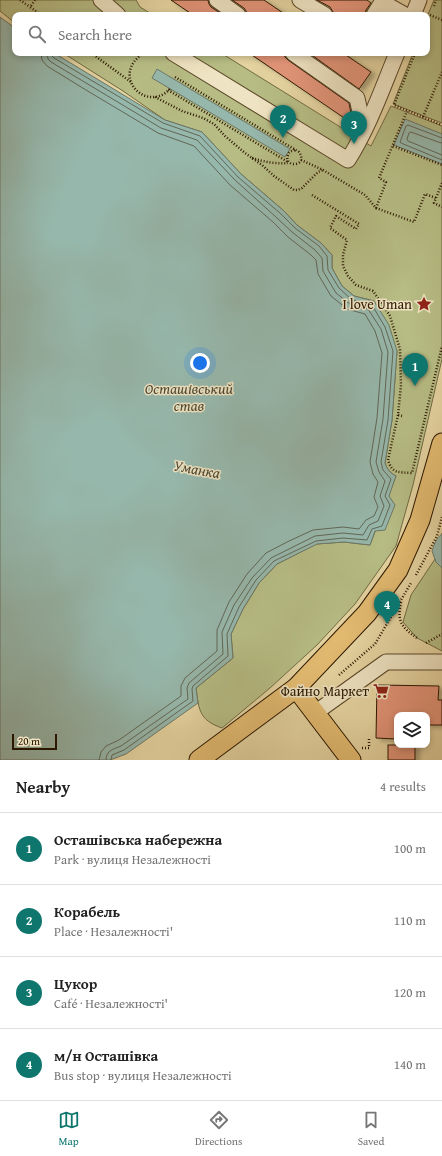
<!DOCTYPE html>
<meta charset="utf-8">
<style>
:root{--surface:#fff;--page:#f2f2f2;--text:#222;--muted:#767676;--line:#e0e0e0;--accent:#0f766e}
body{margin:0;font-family:"Gentium Book Plus",serif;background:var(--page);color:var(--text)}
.controls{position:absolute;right:12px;bottom:12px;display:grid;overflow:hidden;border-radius:8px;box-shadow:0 2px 6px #0003}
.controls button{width:36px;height:36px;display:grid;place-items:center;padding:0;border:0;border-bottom:1px solid var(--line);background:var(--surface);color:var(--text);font:20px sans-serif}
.scale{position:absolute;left:12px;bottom:10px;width:45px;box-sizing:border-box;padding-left:4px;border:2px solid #2c1700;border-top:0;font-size:11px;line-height:14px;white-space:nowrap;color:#2c1700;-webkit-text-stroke:3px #eee3c2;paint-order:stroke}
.you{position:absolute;left:200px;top:363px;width:14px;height:14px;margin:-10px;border:3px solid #fff;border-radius:50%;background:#1a73e8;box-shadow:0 0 0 6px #1a73e833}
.badge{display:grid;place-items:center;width:26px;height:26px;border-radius:50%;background:var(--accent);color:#fff;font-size:13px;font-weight:700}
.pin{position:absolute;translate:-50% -33px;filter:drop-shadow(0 1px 2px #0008)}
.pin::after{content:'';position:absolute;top:21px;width:14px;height:12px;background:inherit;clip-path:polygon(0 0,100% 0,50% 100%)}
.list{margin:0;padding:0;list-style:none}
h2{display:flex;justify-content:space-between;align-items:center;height:52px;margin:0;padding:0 16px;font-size:17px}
h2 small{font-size:13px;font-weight:400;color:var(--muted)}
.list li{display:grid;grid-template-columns:26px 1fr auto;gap:12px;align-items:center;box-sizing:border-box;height:72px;padding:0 16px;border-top:1px solid var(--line)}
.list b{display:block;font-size:15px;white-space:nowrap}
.list p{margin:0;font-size:13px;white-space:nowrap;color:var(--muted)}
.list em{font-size:13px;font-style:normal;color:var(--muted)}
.icon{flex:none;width:22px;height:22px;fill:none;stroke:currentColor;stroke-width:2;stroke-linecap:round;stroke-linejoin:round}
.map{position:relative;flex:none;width:442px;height:760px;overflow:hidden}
.search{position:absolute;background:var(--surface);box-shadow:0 2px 6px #0003;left:12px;right:12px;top:12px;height:44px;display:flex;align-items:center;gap:10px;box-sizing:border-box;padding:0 14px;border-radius:8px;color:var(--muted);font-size:15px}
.sheet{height:340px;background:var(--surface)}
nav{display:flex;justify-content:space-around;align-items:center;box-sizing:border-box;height:56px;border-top:1px solid var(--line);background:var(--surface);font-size:11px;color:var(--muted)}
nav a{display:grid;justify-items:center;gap:2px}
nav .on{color:var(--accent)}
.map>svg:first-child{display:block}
.green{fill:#b6bc84;stroke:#716a42}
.water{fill:#96b7ab;stroke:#6c7767}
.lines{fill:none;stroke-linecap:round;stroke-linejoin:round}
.shore{stroke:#616756;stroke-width:1}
.building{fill:#e19478;stroke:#2c1700;filter:url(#shadow)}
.minor-casing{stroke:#5a4628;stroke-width:17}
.major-casing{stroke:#2c1700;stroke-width:21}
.path{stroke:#2c1700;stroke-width:2.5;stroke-dasharray:1 2;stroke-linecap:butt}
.minor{stroke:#eee3c2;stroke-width:15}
.major{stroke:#e2ba70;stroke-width:19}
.labels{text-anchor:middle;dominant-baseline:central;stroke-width:3;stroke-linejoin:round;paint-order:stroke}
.poi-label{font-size:14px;fill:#2c1700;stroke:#eee3c2;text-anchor:end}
.water-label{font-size:15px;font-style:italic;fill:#4c4733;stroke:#eee3c2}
</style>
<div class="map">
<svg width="442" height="760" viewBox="0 0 442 760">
<defs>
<filter id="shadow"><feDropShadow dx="4.5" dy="2.5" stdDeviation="2" flood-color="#0004"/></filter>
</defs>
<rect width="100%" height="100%" fill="#e5d4a1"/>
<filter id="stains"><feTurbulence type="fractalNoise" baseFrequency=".005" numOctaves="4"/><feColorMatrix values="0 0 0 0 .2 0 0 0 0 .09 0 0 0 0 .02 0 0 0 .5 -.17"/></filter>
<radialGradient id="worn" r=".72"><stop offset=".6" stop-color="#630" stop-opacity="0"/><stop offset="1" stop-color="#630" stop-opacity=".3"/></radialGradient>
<g class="green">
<polygon points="0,0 136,0 140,7 153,15 15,15 15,23 0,11"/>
<polygon points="434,0 442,0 442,123 393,104 413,53 427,53 427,17"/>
<path d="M63 53H221L371 146 391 106 442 126V359L413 485 396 546 355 604 317 645 270 688 222 728C199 720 199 710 196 688L233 658 231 634 243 609 259 583 277 564 316 544 344 542 370 545 396 476C390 473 387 469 385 463L392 420 397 351 374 301 354 296 342 286 332 268V255L321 243 297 225 284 211 241 174 202 132 165 120 123 91Z"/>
<polygon points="442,533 442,651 417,638 403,622 411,595 435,559"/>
</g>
<g class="water">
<path d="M0 17 15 28V53H54L165 120 202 132 241 174 284 211 297 225 321 243 332 255V268L342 286 354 296 374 301 389 325 397 351 392 420 385 463C387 469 390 473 396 476L389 496 395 505 385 530 375 531 370 545 344 542 317 544 277 564 259 583 243 609 231 634 233 658 196 688 198 703 126 754 110 760H0Z"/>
<polygon points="157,69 290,149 285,157 152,78"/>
<polygon points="405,119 442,134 442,164 394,145"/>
<path d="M442 534V568L436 562 432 551C434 545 436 538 442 534Z"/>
</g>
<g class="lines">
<g class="shore">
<polyline points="41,53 42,60 47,66 86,90 158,133 194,146 230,185 273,222 288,237 311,255 316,260 318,274 331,296 347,309 365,314 375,331 382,353 377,418 370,462 373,474 378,482 374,497 378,507 374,516 366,520 359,529 343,527 313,530 289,541 266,553 247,574 229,602 217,630 217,651 185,678 181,686 181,696 119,740 106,746 101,752 99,760"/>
<path d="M47 53 48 59 51 62 161 128 197 140 235 180 277 218 292 232 315 250 322 258 323 271 336 293 350 304 368 309 381 329 388 352 383 419 376 462 379 472 385 481 380 496 384 506 378 521 369 525 363 535 343 533 315 536 271 558 252 578 234 605 222 632 223 654 189 683 187 688 188 699 121 746C114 749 106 750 106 760"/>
<polyline points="52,53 52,56 54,58 163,123 200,136 238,177 281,214 295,228 319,246 327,256 328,270 339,288 352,300 372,305 385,327 393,351 388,420 381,462 383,470 391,479 385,496 390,505 382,526 372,529 367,540 343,538 316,541 274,561 256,580 239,607 227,634 228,656 193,686 192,689 193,701 124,750 112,755 111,760"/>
<polyline points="442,138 408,125 406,126 400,142 401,143 442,160"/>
<polyline points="442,143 438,142 411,132 409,133 407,139 408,141 442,155"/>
</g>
</g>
<g class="building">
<polygon points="171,0 208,0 209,4 211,7 223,15 193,15"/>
<polygon points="232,0 264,0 286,15 247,15 246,11 244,8"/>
<polygon points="317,0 367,0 371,3 366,10 365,15 337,15 333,12 330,7"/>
<polygon points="249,53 284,53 285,57 288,60 349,103 353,124"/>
<polygon points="309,53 343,53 371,72 359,89"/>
<polygon points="377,685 439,686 438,700 442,700 442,725 427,725 427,715 397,715 397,739 376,738"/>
<rect x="388" y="745" width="27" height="15"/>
</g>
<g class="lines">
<defs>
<g id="minor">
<polyline points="101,0 118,15"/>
<polyline points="217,0 238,15"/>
<polyline points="300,0 325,15"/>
<polyline points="374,15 382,2 405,15"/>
<polyline points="413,15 419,0"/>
<path d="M173 53 348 160C369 127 382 89 397 53"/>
<polyline points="293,53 357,98 364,130"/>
<polyline points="315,713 386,662 442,662"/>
</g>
<g id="major">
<polyline points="296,688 351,760"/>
<polyline points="199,760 296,688 367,613 398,570 420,520 442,443"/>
</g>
</defs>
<use href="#minor" class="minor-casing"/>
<use href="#major" class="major-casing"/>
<g class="path">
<polyline points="20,0 30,7"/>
<polyline points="35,0 30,7 41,15"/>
<polyline points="434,6 436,0"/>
<polyline points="430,15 442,20"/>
<polyline points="91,53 131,82"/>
<polyline points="137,53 139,56"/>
<path d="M144 53C109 75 146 114 170 89"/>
<polyline points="415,53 394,105 442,125"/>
<path d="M175 77 299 152C309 167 283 168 288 155 289 151 292 151 295 150"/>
<polyline points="168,90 288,162"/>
<polyline points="155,97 182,111 203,118 214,124 225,136 245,153 262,165 274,176 294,190 298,190 302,188 318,172 323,170"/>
<polyline points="423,117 442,72"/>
<polyline points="393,146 442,165"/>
<path d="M252 158C265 162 275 164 288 163"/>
<polyline points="301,160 323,170 365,195 376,208 386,182 379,178 407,111"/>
<polyline points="442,183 434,203 442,207"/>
<polyline points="312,195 359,224 356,229 336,216 330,228 347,240 343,255 343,266 348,276 356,285 373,291 390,316 400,349 401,385 398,415 402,416"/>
<polyline points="376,208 414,222 425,194 436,198"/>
<path d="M398 415 388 460C392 474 399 472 412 473L442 346"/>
<polyline points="416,575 437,536 442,517"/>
<path d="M401 602C397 621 401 627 417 638"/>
<polyline points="426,643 442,634"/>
<polyline points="339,675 375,644 411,583"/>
<polyline points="362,748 369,748 369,739"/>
</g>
<use href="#minor" class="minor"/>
<use href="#major" class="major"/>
</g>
<defs>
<symbol id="sight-bare" viewBox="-9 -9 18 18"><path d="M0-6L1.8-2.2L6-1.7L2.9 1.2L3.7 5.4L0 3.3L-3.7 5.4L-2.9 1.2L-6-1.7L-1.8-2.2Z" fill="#8f2418" stroke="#eee3c2" stroke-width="2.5" paint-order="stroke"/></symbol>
<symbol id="supermarket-bare" viewBox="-9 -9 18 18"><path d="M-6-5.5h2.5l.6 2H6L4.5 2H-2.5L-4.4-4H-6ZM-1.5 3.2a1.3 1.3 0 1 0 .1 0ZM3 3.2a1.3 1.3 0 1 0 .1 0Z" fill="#8f2418" stroke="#eee3c2" stroke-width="2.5" paint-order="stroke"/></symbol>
</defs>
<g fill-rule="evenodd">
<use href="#sight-bare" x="413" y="293" width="22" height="22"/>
<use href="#supermarket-bare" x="370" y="680" width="22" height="22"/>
</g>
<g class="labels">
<g class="poi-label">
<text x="412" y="304">I love Uman</text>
<text x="369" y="691">Файно Маркет</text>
</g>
<g class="water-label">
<text x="189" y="388">Осташівський<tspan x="189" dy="17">став</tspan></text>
<text transform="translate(197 469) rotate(10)">Уманка</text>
</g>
</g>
<rect width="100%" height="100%" filter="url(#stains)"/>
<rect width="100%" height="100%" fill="url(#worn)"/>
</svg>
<div class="controls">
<button><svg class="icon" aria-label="layers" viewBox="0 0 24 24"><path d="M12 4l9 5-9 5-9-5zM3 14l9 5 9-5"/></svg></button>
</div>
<div class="scale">20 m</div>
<div class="you"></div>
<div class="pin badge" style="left:415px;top:386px">1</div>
<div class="pin badge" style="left:283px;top:138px">2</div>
<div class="pin badge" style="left:354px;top:144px">3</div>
<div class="pin badge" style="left:387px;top:624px">4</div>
<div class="search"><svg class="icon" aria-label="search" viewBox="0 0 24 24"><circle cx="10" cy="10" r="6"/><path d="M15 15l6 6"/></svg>Search here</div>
</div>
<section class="sheet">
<h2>Nearby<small>4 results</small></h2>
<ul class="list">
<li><span class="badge">1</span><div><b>Осташівська набережна</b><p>Park · вулиця Незалежності</p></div><em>100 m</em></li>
<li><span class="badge">2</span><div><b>Корабель</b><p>Place · Незалежності'</p></div><em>110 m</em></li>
<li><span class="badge">3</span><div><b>Цукор</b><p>Café · Незалежності'</p></div><em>120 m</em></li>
<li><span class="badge">4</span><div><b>м/н Осташівка</b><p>Bus stop · вулиця Незалежності</p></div><em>140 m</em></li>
</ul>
</section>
<nav>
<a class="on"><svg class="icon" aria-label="map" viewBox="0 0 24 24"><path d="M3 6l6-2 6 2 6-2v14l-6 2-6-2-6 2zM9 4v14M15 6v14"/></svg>Map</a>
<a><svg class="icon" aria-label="directions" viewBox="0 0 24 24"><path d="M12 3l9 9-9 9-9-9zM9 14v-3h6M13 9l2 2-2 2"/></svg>Directions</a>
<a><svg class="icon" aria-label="saved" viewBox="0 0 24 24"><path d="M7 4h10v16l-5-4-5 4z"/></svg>Saved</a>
</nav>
